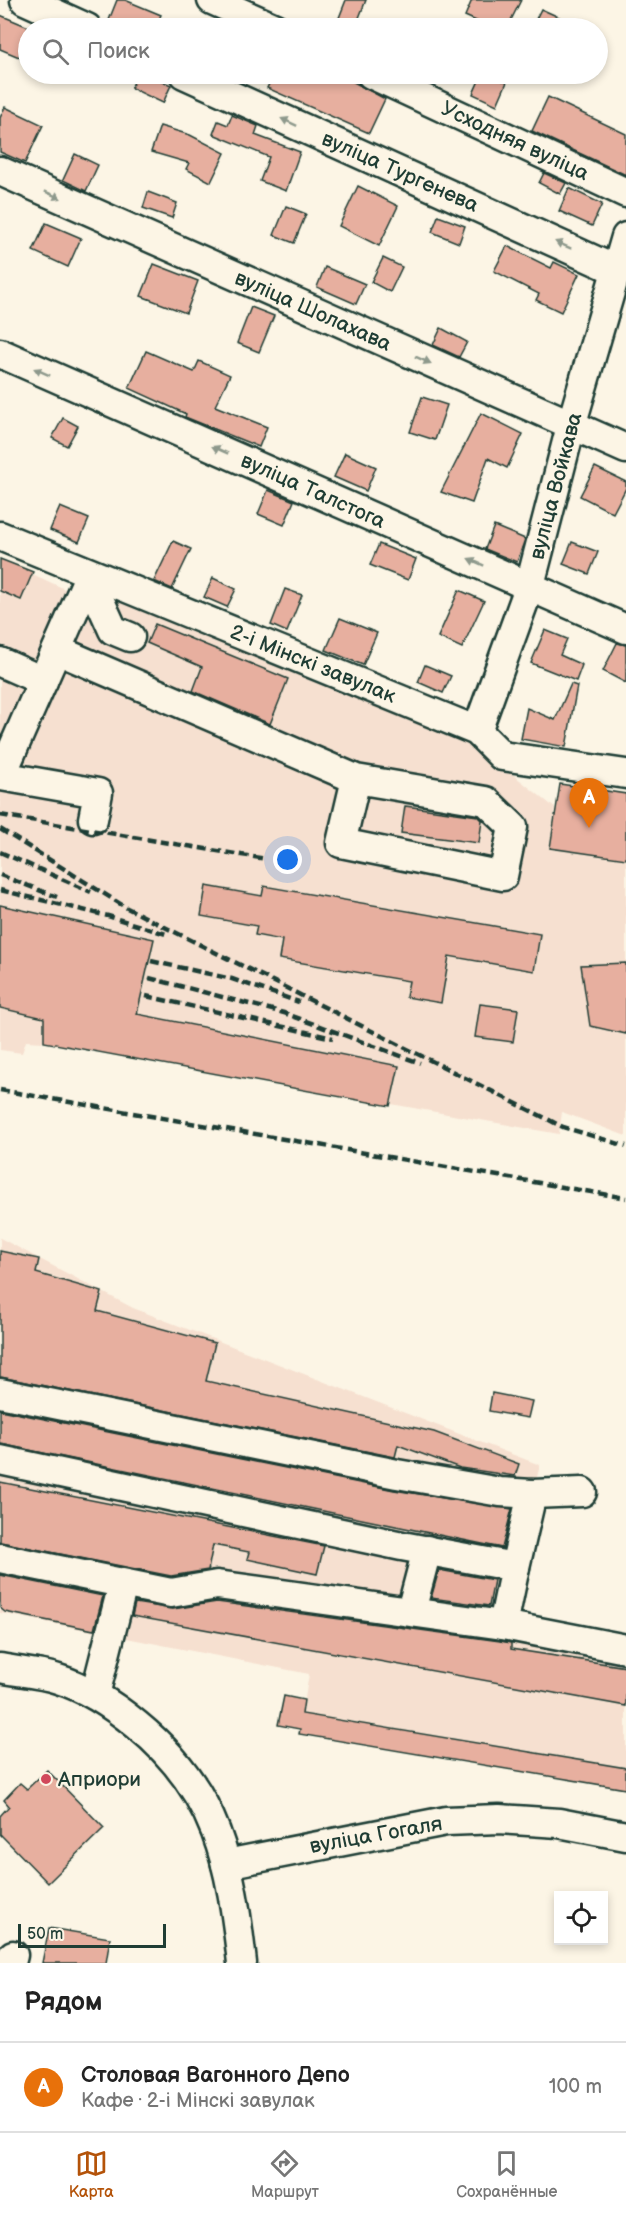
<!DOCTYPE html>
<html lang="ru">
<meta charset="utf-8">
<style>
:root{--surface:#fff;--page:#f6f6f6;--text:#222;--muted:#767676;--line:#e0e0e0;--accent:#b45309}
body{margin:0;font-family:"Balsamiq Sans",sans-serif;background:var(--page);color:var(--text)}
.controls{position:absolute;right:18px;bottom:18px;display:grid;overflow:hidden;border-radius:0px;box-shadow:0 3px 9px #0003}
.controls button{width:54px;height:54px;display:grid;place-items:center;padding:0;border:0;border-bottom:2px solid var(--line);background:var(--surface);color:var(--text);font:30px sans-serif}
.scale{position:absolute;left:18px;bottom:15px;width:148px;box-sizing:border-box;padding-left:6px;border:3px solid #1f3d34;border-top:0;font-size:16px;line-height:21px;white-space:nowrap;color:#1f3d34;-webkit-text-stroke:4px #fcf5e5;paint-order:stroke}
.you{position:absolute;left:288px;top:860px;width:21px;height:21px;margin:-15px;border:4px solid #fff;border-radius:50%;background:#1a73e8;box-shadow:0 0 0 9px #1a73e833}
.badge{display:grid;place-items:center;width:39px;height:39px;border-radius:50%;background:var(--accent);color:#fff;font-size:20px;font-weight:700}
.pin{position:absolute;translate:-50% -50px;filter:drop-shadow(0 2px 3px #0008)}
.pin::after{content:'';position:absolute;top:32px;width:21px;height:18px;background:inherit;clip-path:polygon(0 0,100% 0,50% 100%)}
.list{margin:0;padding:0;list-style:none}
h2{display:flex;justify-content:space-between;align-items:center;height:78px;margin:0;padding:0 24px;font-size:26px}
h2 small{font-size:20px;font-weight:400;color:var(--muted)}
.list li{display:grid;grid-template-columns:39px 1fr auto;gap:18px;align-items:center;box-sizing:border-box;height:90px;padding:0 24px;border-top:2px solid var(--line)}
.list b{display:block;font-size:22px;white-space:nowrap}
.list p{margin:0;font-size:20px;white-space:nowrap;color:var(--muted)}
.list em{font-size:20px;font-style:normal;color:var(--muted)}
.icon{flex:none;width:33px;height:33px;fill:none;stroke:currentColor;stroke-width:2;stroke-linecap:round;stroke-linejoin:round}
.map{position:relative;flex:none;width:626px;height:1963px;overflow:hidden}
.search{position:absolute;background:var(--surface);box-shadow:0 3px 9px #0003;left:18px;right:18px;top:18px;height:66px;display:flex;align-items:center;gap:15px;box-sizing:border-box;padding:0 21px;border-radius:33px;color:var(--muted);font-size:22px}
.sheet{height:168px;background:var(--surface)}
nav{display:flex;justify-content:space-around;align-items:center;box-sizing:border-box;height:84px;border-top:2px solid var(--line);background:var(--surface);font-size:16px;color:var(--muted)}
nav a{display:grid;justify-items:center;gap:3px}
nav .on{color:var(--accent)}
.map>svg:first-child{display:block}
.built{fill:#f6e0d0}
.building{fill:#e7af9f;stroke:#1f3d34;stroke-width:1.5}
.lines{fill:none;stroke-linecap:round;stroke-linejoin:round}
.minor-casing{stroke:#1f3d34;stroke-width:33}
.minor{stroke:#fcf5e5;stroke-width:28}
.rail{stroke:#1f3d34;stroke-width:4.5;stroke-dasharray:9 4.5;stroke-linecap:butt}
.oneway{fill:#8e998c}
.poi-dot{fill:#d1495b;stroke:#fcf5e5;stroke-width:2}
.labels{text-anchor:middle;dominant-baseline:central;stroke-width:4.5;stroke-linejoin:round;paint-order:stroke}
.street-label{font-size:21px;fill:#1f3d34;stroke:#fcf5e5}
.poi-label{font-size:21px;fill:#1f3d34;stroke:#fcf5e5;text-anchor:start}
</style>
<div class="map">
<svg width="626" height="1963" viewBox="0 0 626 1963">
<rect width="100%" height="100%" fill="#fcf5e5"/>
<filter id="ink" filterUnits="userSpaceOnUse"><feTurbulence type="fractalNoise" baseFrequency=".0167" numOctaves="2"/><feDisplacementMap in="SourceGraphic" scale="12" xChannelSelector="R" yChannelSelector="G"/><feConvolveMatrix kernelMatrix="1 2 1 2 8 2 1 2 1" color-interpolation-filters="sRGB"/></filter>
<g filter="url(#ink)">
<g class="built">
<polygon points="0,559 80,596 112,595 473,746 487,754 555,808 550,848 626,859 626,1136 562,1112 559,1134 44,1042 26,1041 22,1053 0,1050"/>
<polygon points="0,1238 133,1308 540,1465 503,1616 626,1638 626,1789 299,1734 309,1674 0,1613"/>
</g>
<g class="building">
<polygon points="117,0 125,0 161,15 155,28 130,28 109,20"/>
<polygon points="346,0 366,0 355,28 335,28"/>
<polygon points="472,0 521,0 507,28 492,28 465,16"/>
<polygon points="541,9 583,28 546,28 534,23"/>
<polygon points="0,15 31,28 28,28 19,57 0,49"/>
<polygon points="138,74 147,74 171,85 163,103 131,88"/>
<polygon points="274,74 339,74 385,99 369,133 267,88"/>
<polygon points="482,74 507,82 497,105 473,94"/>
<polygon points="548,97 626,134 626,175 532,131"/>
<polygon points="5,107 43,125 25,163 0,152 0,118"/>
<polygon points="232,115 258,126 255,135 300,152 286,191 260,181 269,157 213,134 218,121 228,125"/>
<polygon points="160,126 190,135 225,153 211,182 186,169 189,163 151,152"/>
<polygon points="75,154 98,165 86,191 63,180"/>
<polygon points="544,173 566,183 560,194 539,183"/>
<polygon points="358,186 398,206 379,246 339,226"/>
<polygon points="569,188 602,204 592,226 559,211"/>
<polygon points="148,192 177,203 172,218 143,208"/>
<polygon points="286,206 306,214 294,243 274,235"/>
<polygon points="438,216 465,226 459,243 432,232"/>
<polygon points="46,223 81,238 68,267 33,251"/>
<polygon points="507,246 551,268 554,262 579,274 561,312 536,300 539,294 494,271"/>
<polygon points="383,258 402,267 390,292 371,282"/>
<polygon points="154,264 198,281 186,313 141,296"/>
<polygon points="325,267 365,284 356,304 317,287"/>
<polygon points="251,307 274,316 259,352 237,343"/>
<polygon points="441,328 467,342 459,357 433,345"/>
<polygon points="146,351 194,372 199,361 230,375 215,406 267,427 259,447 185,417 186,414 129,388"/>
<polygon points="422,397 447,405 435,440 410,432"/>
<polygon points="481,413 523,434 507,468 488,458 472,503 441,492"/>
<polygon points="63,418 78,426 67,446 52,438"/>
<polygon points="345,453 376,467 366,491 334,477"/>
<polygon points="595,467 626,482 626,488 613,513 580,496"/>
<polygon points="268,490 294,501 284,525 258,514"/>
<polygon points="60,507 89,519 79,542 50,530"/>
<polygon points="494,526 525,539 517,562 485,549"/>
<polygon points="173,541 191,549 172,589 154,581"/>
<polygon points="572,542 598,552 589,574 563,564"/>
<polygon points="379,544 416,559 408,580 370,565"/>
<polygon points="0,559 33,572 21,600 0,591"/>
<polygon points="213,578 236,589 227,607 204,597"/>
<polygon points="285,589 302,595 287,632 271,625"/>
<polygon points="459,590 484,601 462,648 438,637"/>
<polygon points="340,618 377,633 363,665 326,650"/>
<polygon points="155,624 288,679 270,724 193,691 202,667 147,643"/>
<polygon points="545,630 567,639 560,655 582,665 576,681 531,663"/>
<polygon points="617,643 626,645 626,683 603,671"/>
<polygon points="425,665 451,676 443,693 418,682"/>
<polygon points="571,684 577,686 566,747 521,739 527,708 555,720"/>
<polygon points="560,784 626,794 626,859 550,848"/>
<polygon points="405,806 478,816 482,820 479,843 401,833"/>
<polygon points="206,886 262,896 264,886 540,934 534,971 449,956 441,1003 406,997 409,981 279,959 282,940 255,935 257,926 201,916"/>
<polygon points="0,905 154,939 137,1014 399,1066 390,1106 44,1042 44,1018 0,1008"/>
<polygon points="626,963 626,1034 590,1026 581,965"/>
<polygon points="480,1004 518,1009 513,1042 475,1037"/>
<polygon points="0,1251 39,1259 36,1273 102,1292 97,1311 215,1343 206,1381 434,1432 519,1464 515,1476 460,1468 398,1445 395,1457 0,1377"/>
<polygon points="492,1393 532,1401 528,1418 489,1411"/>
<polygon points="0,1410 394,1490 512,1509 502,1548 0,1444"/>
<polygon points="0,1482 324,1546 317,1574 247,1559 249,1552 213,1545 208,1570 171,1576 0,1542"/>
<polygon points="439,1570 494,1580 489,1606 431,1598"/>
<polygon points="0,1575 103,1596 94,1630 5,1612 0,1608"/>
<polygon points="217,1602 500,1641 511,1643 511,1649 626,1667 626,1706 132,1616 135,1603 173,1609"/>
<polygon points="284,1696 304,1700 302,1714 626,1768 626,1789 299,1734 300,1729 278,1725"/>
<polygon points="47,1770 104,1828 48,1883 0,1834 0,1816 9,1806 4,1800 20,1783 27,1789"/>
<polygon points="49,1928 110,1938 106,1963 42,1963"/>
</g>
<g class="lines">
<defs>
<g id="minor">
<polyline points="25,0 87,28"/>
<polyline points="212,0 275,28"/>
<polyline points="184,74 616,270"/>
<polyline points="371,74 626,193"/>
<polyline points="0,171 626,449"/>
<polyline points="0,353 626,629"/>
<polyline points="0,536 477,731 502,756 626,774"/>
<polyline points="90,574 1,776 98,793 93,819"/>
<polyline points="86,582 99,599 113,630 130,637"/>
<polyline points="57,650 356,779 486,801 513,827 503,876 341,843 356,779"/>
<polyline points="0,662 43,681"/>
<polyline points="477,731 530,585 571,426 626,237"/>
<polyline points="0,1393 397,1474 500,1492 532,1494 582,1492"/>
<polyline points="0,1460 402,1546 515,1567 532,1494"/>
<polyline points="0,1558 171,1593 217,1585 503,1625 626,1649"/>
<polyline points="411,1611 427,1550"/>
<polyline points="503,1625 515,1567"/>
<path d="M0 1668C19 1672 40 1673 58 1679 87 1688 114 1706 137 1725 218 1791 231 1864 242 1963"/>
<polyline points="95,1695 123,1584"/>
<polyline points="226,1864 446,1821 499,1819 559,1823 626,1836"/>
<polyline points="11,1963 13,1955"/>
</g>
</defs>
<use href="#minor" class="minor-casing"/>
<use href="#minor" class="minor"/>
<g class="rail">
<polyline points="0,815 266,859"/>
<polyline points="0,829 127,908 563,1127 626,1146"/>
<polyline points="0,852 91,892"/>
<polyline points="0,875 57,897"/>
<polyline points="0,890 108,916 166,934"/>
<polyline points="151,961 232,979 299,1002"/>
<polyline points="149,978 284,1013 420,1063"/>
<polyline points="146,996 333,1038"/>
<polyline points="0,1090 626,1198"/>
</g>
</g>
<defs><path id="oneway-solid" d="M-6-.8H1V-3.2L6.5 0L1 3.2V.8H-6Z" transform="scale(1.5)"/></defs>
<g class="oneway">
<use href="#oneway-solid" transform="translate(289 122) rotate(-155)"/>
<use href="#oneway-solid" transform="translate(53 195) rotate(24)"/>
<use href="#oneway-solid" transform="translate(563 245) rotate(-156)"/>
<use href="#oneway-solid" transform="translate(423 360) rotate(24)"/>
<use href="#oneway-solid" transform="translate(42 372) rotate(-156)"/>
<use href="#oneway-solid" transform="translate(220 450) rotate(-156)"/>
<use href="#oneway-solid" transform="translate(476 562) rotate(-156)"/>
</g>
</g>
<circle class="poi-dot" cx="46" cy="1779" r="6"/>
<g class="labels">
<g class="street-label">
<text transform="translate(515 141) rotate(25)">Усходняя вуліца</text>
<text transform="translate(400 172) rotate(24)">вуліца Тургенева</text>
<text transform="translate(313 311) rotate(24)">вуліца Шолахава</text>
<text transform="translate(556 486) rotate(-75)">вуліца Войкава</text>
<text transform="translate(313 491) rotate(24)">вуліца Талстога</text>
<text transform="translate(313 664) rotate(22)">2-і Мінскі завулак</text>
<text transform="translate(376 1835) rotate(-10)">вуліца Гогаля</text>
</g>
<g class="poi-label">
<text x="58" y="1779">Априори</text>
</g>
</g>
</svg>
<div class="controls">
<button><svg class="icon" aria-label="locate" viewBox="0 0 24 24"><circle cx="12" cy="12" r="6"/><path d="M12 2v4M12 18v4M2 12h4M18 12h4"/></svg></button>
</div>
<div class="scale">50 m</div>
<div class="you"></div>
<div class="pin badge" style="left:589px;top:828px;background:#e8710a">A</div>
<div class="search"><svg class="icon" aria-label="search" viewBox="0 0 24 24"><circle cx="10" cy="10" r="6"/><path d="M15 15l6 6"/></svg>Поиск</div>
</div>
<section class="sheet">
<h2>Рядом<small></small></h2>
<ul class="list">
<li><span class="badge" style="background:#e8710a">A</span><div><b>Столовая Вагонного Депо</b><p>Кафе · 2-і Мінскі завулак</p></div><em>100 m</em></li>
</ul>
</section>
<nav>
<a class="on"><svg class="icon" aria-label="map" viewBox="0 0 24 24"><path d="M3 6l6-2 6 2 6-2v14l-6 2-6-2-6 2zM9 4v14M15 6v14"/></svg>Карта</a>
<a><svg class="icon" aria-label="directions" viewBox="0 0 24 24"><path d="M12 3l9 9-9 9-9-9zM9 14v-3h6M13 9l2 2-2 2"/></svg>Маршрут</a>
<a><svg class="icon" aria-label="saved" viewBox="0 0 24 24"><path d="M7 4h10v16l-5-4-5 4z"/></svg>Сохранённые</a>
</nav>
